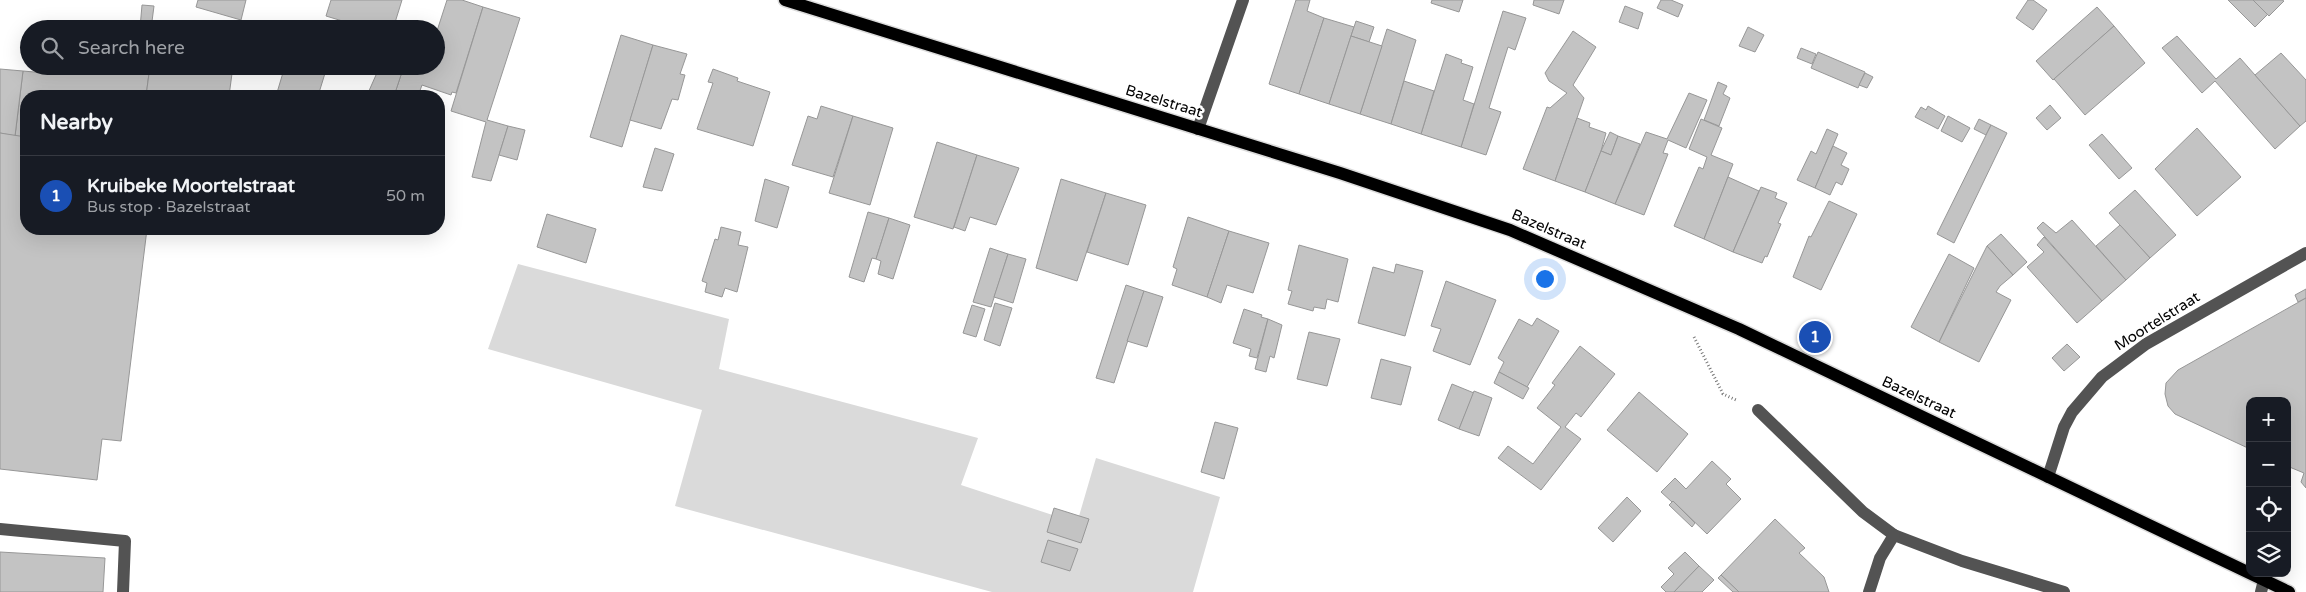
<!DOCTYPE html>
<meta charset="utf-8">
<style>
:root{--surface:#171b24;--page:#20242c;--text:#f1f3f6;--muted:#9ea1a6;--line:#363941;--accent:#858687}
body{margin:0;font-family:"Varela Round",sans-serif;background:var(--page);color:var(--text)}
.controls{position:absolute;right:15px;bottom:15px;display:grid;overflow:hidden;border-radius:10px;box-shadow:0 5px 20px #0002}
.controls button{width:45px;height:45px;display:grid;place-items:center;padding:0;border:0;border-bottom:1px solid var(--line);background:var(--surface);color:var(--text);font:25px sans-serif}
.you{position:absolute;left:1544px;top:278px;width:18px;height:18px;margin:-12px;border:4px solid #fff;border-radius:50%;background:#1a73e8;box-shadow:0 0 0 8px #1a73e833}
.badge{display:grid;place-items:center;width:32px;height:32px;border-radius:50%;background:var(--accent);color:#fff;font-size:16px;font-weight:700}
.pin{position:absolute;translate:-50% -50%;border:2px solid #fff;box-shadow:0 1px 5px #0006}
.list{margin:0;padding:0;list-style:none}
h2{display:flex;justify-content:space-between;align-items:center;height:65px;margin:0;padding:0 20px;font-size:21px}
h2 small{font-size:16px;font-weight:400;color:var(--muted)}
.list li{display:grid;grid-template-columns:32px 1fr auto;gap:15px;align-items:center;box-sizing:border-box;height:80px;padding:0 20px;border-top:1px solid var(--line)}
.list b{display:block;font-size:19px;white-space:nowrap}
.list p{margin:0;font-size:16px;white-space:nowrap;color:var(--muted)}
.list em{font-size:16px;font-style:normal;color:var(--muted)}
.icon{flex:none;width:28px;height:28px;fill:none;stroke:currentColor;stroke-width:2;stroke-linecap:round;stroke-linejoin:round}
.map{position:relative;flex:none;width:2306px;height:592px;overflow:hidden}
.search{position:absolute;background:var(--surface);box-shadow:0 5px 20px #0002;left:20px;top:20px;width:425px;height:55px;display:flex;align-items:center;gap:12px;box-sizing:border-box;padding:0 18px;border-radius:28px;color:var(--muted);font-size:19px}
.panel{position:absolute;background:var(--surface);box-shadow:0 5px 20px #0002;left:20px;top:90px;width:425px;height:145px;border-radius:20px}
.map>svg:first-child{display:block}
.green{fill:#dadada}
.building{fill:#c3c3c3;stroke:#979797}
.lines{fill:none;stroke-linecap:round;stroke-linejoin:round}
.major-casing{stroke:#dbdbdb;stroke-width:15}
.path{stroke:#757575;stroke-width:3;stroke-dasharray:1 2.5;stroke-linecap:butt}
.minor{stroke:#535353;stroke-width:12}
.major{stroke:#000;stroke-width:12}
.labels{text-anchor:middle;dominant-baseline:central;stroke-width:5;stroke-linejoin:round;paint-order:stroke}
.street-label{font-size:15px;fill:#000;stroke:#fff}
</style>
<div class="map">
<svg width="2306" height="592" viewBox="0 0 2306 592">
<rect width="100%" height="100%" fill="#fff"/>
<polygon class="green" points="518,264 729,319 719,369 978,438 961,485 1077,523 1096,458 1220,497 1193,592 992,592 675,506 702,410 488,349"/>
<g class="building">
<polygon points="198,0 246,0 241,20 196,7"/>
<polygon points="331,0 402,0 393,29 348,29 349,23 326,16"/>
<polygon points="447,0 462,0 483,7 456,93 452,92 451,95 422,85 418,96 394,96 404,66 436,66 436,34"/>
<polygon points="1296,0 1310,0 1307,11 1324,18 1299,94 1269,84"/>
<polygon points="1432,0 1463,0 1459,12 1431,3"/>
<polygon points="1534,0 1564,0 1559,14 1533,5"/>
<polygon points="1661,0 1671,0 1683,5 1678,17 1657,8"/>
<polygon points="2028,0 2033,0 2047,10 2033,30 2016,18"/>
<polygon points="2228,0 2253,0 2268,14 2255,27"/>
<polygon points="2253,0 2282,0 2284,1 2269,16"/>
<polygon points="142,5 154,6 151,29 129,29 140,28"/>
<polygon points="1625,6 1643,13 1638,29 1619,22"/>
<polygon points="483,7 520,18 487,120 508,126 491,181 472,177 486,122 451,111"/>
<polygon points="2097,7 2114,26 2053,80 2036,61"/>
<polygon points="1503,11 1526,18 1515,50 1508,47 1489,108 1501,112 1486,155 1461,147"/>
<polygon points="1324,18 1354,27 1329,104 1299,94"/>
<polygon points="1356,21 1374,27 1369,42 1351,36"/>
<polygon points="2114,26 2145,63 2085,115 2054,79"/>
<polygon points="1748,27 1764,35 1755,52 1739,46"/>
<polygon points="1387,29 1416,40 1391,124 1360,114"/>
<polygon points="1573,31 1596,47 1573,85 1584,98 1555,181 1523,169 1547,107 1550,108 1567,93 1549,81 1545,73"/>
<polygon points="621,35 653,45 622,147 590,137"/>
<polygon points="1351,36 1382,46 1360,114 1329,104"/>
<polygon points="2177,36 2216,79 2240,58 2300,126 2275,149 2215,81 2202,93 2162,48"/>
<polygon points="653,45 687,54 680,74 685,75 678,100 672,99 661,129 630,120"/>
<polygon points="1801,48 1816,54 1812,64 1797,58"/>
<polygon points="1818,52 1865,72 1858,88 1811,68"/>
<polygon points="2281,53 2306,80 2306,121 2300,126 2255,75"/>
<polygon points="1446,54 1462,60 1461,63 1473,67 1463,100 1474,104 1461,147 1421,134"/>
<polygon points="57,66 150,66 146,96 26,96 26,137 15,136 23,71 57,74"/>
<polygon points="150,66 233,66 229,96 146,96"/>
<polygon points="285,66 312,66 326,70 318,96 276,96"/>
<polygon points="380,66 404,66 394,96 374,96 368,93"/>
<polygon points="0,69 23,71 15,136 0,133"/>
<polygon points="713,69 738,78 737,81 770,92 753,146 697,129 713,83 708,82"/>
<polygon points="1865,73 1873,77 1867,88 1859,85"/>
<polygon points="1404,81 1434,91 1421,134 1391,124"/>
<polygon points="1718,82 1727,86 1723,94 1730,98 1719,126 1704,120"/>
<polygon points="1689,93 1707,100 1686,148 1668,140 1663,153 1668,154 1644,215 1615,204 1646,132 1667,139"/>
<polygon points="2050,105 2061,118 2047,130 2036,118"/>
<polygon points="821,106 853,116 833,177 792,165 808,116 817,119"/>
<polygon points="1928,106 1945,116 1938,129 1915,117 1921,107 1926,110"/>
<polygon points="853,116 893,128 870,205 829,193"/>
<polygon points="1948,116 1970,128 1962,142 1941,131"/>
<polygon points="1577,118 1590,123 1589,127 1606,133 1601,151 1585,192 1555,181"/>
<polygon points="1701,119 1722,128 1711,155 1733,164 1704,239 1674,226 1699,167 1703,169 1707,157 1689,149"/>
<polygon points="1979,119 1991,125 1986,135 1974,129"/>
<polygon points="1991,125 2007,133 1954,243 1937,234"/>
<polygon points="508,126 525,130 517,160 499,155"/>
<polygon points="2197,128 2241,177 2197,216 2155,169"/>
<polygon points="1827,129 1838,134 1815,188 1797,180 1811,151 1816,154"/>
<polygon points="1610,132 1618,136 1611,155 1601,151"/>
<polygon points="0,133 26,137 26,229 147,229 121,441 102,439 97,480 0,469"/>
<polygon points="2102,134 2132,168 2119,179 2089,145"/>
<polygon points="1618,136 1640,144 1615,204 1585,192 1601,151 1611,155"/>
<polygon points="937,142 977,155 953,229 914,217"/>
<polygon points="1833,146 1847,153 1841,165 1849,169 1842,185 1836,182 1830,195 1815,188"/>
<polygon points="655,148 674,154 662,191 643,187"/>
<polygon points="977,155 1019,168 996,225 970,217 965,231 954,227"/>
<polygon points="1728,177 1759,191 1733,252 1704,239"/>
<polygon points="765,179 789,187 777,228 755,221"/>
<polygon points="1061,179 1106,193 1077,281 1036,268"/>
<polygon points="1761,187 1777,193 1775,198 1787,203 1778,223 1781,224 1767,257 1765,256 1762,263 1733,252"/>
<polygon points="2135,190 2176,235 2150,258 2109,213"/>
<polygon points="1106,193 1146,205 1128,265 1087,252"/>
<polygon points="1829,201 1857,214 1821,290 1793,277 1809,236 1811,237"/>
<polygon points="868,212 889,218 876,259 872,258 864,282 849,277"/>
<polygon points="547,214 596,229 586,263 537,247"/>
<polygon points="1188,217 1229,231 1207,297 1172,285 1177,269 1173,267"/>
<polygon points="889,218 910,225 893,279 878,274 881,261 876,259"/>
<polygon points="2072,220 2126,280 2102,301 2037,228 2043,222 2056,233"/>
<polygon points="2120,225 2150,258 2126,280 2096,246"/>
<polygon points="721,227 741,232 738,245 748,247 737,292 725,288 722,297 705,292 707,283 702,281 715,239 718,240"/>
<polygon points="1229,231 1269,243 1253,293 1227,285 1221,303 1207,297"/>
<polygon points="2001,234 2027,262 2013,275 1987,246"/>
<polygon points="2044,237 2102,301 2077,323 2027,267 2044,252 2037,245"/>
<polygon points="1299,245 1348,259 1338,302 1327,299 1325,309 1314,307 1313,311 1288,304 1292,291 1288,290"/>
<polygon points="1987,246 2013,275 2000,286 1996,292 2011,300 1979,362 1939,342"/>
<polygon points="990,248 1008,254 991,307 973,302"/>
<polygon points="1008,254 1026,259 1013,303 994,297"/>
<polygon points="1949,254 1974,268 1939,342 1911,327"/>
<polygon points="1396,264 1423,271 1405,336 1358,323 1373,267 1394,273"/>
<polygon points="1446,281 1496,300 1470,365 1433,351 1441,329 1431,326"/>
<polygon points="1126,285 1144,291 1114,383 1096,378"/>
<polygon points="2306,289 2306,298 2298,302 2295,295"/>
<polygon points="1144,291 1163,297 1147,347 1127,341"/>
<polygon points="2306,298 2306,488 2301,482 2304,473 2287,466 2287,401 2250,401 2250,449 2175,414 2168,406 2165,394 2166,383 2178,370"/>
<polygon points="995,303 1012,308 1000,346 984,340"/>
<polygon points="972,305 985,309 976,337 963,333"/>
<polygon points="1244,309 1262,315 1261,317 1268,319 1257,358 1249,356 1251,349 1233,343"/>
<polygon points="1537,318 1559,331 1527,387 1499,372 1504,362 1498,358 1519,319 1532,326"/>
<polygon points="1268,319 1282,325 1274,358 1270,356 1266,372 1255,369"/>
<polygon points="1309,332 1340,339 1327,386 1297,379"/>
<polygon points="2067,344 2080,357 2064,371 2052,358"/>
<polygon points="1580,346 1615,374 1581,417 1576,413 1565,427 1581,439 1541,490 1498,458 1508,446 1533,464 1561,427 1537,408 1555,385 1552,383"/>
<polygon points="1381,359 1411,367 1401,405 1371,398"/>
<polygon points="1499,372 1529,388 1523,399 1494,383"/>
<polygon points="1452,384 1474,393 1459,429 1438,420"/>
<polygon points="1474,391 1492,398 1479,436 1459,429"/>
<polygon points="1639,392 1688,434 1657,472 1607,430"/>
<polygon points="1215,422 1238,428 1224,479 1201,472"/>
<polygon points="1712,461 1731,479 1726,484 1741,499 1707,534 1673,501 1672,502 1661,492 1675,478 1686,489"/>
<polygon points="1627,497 1641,511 1613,542 1598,528"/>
<polygon points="1673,501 1695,523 1692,527 1669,505"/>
<polygon points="1054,508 1089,519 1081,543 1047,532"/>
<polygon points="1775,519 1805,548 1799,553 1824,577 1829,592 1739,592 1721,575"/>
<polygon points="1048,540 1078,549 1070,571 1041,562"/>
<polygon points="0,552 105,558 103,592 0,592"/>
<polygon points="1685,552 1699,566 1674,592 1666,592 1661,587 1674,574 1668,568"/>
<polygon points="1699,566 1714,580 1702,592 1674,592"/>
<polygon points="1721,575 1739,592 1733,592 1718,578"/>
</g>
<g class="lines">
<defs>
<polyline id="major" points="785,0 1340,173 1510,230 1739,329 2289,592"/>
</defs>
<use href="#major" class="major-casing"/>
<polyline class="path" points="1694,337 1723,394 1736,400"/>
<g class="minor">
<polyline points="1198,129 1243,0"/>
<polyline points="1758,410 1863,512 1894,535 1962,561 2064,592"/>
<polyline points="2048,477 2064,427 2072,412 2102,377 2146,344 2306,253"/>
<polyline points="0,529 125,541 123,592"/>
<polyline points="1869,592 1880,558 1894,535"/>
<polyline points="2261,592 2264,580"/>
</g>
<use href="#major" class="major"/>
</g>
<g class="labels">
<g class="street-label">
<text transform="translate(1164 101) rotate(17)">Bazelstraat</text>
<text transform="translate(1549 229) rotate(23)">Bazelstraat</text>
<text transform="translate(2157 321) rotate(-32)">Moortelstraat</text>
<text transform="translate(1919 397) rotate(25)">Bazelstraat</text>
</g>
</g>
</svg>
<div class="controls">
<button>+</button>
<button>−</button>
<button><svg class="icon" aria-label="locate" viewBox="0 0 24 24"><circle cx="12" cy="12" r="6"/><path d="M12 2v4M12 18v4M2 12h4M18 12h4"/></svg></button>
<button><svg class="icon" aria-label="layers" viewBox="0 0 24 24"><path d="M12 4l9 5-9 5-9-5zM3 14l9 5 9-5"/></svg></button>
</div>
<div class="you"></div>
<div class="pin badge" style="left:1815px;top:337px;background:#1a4fb4">1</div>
<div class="search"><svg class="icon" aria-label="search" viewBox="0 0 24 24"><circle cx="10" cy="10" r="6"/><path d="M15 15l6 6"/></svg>Search here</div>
<section class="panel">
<h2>Nearby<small></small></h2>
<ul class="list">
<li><span class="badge" style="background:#1a4fb4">1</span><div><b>Kruibeke Moortelstraat</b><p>Bus stop · Bazelstraat</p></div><em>50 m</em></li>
</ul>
</section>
</div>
